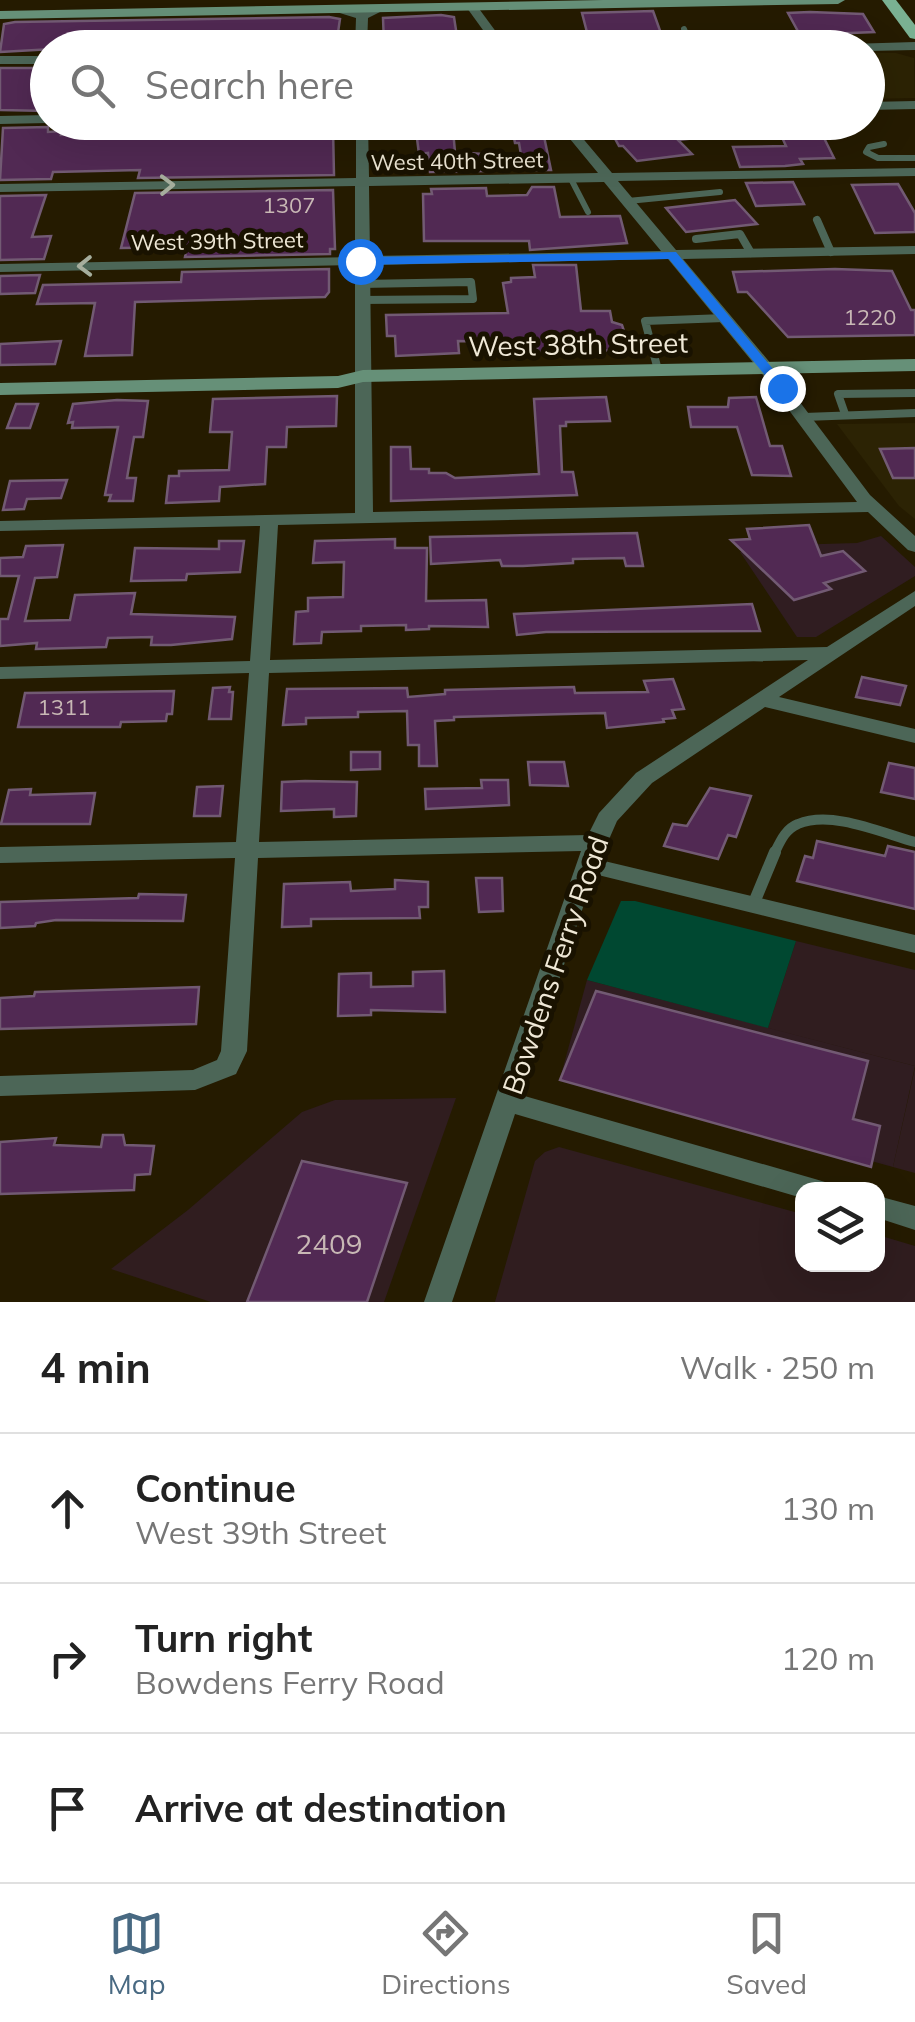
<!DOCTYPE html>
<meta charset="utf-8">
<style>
:root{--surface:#fff;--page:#f6f6f6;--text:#222;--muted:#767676;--line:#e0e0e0;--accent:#486982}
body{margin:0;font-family:Mulish,sans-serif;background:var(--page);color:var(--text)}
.controls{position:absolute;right:30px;bottom:30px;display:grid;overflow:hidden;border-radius:20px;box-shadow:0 10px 40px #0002}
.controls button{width:90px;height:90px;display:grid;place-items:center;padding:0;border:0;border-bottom:2px solid var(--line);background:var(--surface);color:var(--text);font:50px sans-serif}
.stop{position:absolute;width:30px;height:30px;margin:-22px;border:8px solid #1a73e8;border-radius:50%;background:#fff}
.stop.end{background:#1a73e8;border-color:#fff;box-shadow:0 2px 10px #0008}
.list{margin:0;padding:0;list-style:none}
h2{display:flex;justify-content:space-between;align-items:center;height:130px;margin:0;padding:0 40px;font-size:42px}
h2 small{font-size:32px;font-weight:400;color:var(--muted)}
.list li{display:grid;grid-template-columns:65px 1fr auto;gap:30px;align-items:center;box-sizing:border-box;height:150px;padding:0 40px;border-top:2px solid var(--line)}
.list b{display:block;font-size:38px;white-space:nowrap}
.list p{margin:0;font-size:32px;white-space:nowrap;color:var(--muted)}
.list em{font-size:32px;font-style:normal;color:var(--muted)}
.icon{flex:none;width:55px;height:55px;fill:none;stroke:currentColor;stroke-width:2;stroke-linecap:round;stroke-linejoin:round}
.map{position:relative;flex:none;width:915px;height:1302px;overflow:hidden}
.search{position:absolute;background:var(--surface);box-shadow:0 10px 40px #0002;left:30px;right:30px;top:30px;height:110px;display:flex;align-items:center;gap:25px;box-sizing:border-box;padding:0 35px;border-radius:55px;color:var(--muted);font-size:38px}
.sheet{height:580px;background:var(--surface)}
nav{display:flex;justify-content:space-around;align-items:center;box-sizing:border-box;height:140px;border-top:2px solid var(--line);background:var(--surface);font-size:28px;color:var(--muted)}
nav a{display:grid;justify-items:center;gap:5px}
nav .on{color:var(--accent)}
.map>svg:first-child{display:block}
.commercial{fill:#301d21}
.industrial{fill:#301d1f}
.built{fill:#2c2304}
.green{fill:#004831}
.building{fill:#512953;stroke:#725a73;stroke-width:2.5}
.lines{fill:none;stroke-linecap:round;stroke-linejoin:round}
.lane-far3{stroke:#4c6657;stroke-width:6}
.lane-far2{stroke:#4c6657;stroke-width:8}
.lane-far1{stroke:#4c6657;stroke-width:10}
.lane{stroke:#4c6657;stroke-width:12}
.street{fill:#4c6657;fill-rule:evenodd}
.secondary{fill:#669078;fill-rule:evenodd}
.primary{fill:#7ab192;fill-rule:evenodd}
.oneway{stroke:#a6ae9d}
.route{fill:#1a73e8}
.labels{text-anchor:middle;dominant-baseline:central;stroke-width:10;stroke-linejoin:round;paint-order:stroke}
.far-street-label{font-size:22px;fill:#efe8d6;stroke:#191200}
.number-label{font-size:22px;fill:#c8b8b5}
.street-label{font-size:28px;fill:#efe8d6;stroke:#191200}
.near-number-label{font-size:28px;fill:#c8b8b5}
</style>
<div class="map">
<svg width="915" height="1302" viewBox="0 0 915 1302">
<rect width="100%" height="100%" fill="#251b00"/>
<g class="commercial">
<polygon points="881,536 915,567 915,576 816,637 797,637 740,552 788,545 857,543"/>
<polygon points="587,980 915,1066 893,1167 561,1075"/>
</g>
<g class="industrial">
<polygon points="796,941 915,970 915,1066 768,1028"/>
<polygon points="915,1068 915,1173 893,1167"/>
<polygon points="456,1098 384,1302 211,1302 111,1269 188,1210 302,1112 335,1100"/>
<polygon points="559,1147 802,1214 802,1264 878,1264 878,1235 915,1246 915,1302 495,1302 535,1161 545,1152"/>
</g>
<g class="built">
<polygon points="868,53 896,53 914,58 915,98 868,99"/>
<polygon points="915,423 915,519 899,506 837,424"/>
</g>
<polygon class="green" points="621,901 635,901 796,941 768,1028 587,980"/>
<g class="building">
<polygon points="653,11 663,39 589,40 582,13"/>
<polygon points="810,12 863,14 874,32 800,35 788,13"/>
<polygon points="441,15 454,17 458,43 384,44 383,18"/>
<polygon points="329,17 340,19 336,46 89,47 0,52 4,24 15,22"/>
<polygon points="0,68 41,68 32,94 48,93 48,111 0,110"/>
<polygon points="439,122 445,124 445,130 453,130 455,152 482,154 484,171 430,172 428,153 419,154 415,123"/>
<polygon points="511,122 541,122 551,170 530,170 528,155 521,155 519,143 515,143"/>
<polygon points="606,122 724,122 725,135 678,140 692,154 637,161 623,146 619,146"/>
<polygon points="775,122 816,122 834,158 800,159 803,164 785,166 740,167 733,147 786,146"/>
<polygon points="48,127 48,132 62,131 61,135 170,129 333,128 334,175 138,178 140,170 53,172 51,179 0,180 3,128"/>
<polygon points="793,182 804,204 756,206 746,183"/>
<polygon points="898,184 915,213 915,232 875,233 852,185"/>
<polygon points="532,187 554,187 560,217 620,216 627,243 530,250 529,241 424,241 423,194 432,194 431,189 486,188 487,196 527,195"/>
<polygon points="333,190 335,249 330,249 330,254 185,257 187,247 121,248 135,193"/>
<polygon points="46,195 32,237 51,236 44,259 0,260 0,196"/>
<polygon points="735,200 757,224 686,232 666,208"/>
<polygon points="533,265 576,265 581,311 610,311 612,322 622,325 626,337 623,350 538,352 536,343 458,341 459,353 396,356 395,336 387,336 386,315 508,313 503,283 511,282 511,278 535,277"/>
<polygon points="329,269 329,292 325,297 135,302 132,355 85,356 95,303 37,304 43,285 181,282 182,272"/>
<polygon points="835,269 892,271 911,310 915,310 915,335 788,337 747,292 738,292 733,272"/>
<polygon points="40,275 35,293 0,294 0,276"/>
<polygon points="61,341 55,364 0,365 0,344"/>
<polygon points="337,396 336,426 287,427 286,447 267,447 265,484 220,487 219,501 166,503 169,476 179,476 179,471 229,470 232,432 210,432 213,399"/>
<polygon points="606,397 610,421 566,422 566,426 560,426 562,472 573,472 577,495 391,501 391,447 410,447 411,469 429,469 429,473 446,473 455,478 539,474 534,399"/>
<polygon points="756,397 770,446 782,446 791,476 752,475 737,427 691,427 688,407 728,407 729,398"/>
<polygon points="117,400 148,401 143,437 134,437 127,478 136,478 133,501 109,501 111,495 105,495 118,427 72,428 73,422 68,423 73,404"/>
<polygon points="16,404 38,404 30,428 7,428"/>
<polygon points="915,448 915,478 893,478 880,449"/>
<polygon points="67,480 61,498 27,499 24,509 3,510 10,481"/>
<polygon points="809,525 821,556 843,551 865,571 824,583 831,589 794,600 731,540 750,539 747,529"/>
<polygon points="637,533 643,566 626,566 624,558 573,559 573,563 523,566 502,566 500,560 431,564 430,537"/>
<polygon points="395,539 395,548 427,548 426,601 486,600 488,627 429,626 429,629 406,630 406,625 361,626 361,631 322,632 321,643 294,644 296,612 308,611 308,598 343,597 344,562 313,563 315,541"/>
<polygon points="219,541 244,541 240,572 187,574 186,580 131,581 135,548 219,549"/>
<polygon points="63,545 57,577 35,578 25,621 70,620 75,595 135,593 131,614 235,617 232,639 171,645 151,645 152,637 108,638 106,647 36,649 37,643 0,646 0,619 8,619 19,576 0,576 0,558 23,557 26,546"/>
<polygon points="752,604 760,631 546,632 517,635 514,614"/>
<polygon points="862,677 906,686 900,705 856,697"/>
<polygon points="673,679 684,709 672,710 675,718 663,719 664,722 607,728 605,713 454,717 454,720 435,721 437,766 419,766 419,745 408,745 407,711 358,712 358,717 306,718 306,724 283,725 287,689 407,688 408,697 445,694 445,690 574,687 575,693 648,692 644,681"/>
<polygon points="230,687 229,692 233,692 231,719 209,719 213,688"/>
<polygon points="174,691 172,714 167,714 166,721 121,722 120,727 18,727 25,693"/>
<polygon points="351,752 380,752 380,769 351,770"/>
<polygon points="528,762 564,762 568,786 530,785"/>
<polygon points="889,763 915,768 915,799 881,792"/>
<polygon points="481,780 508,780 509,805 426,809 425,789 482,788"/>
<polygon points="305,781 357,782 356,816 334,817 334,809 281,811 282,782"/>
<polygon points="223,786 220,816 194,816 197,787"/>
<polygon points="710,788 751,796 736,837 728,835 718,859 664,846 673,824 687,826"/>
<polygon points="31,789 30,795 95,793 90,824 1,824 9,790"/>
<polygon points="817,841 885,856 888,846 915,852 915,909 797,881 805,856 813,858"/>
<polygon points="476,878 502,878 503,911 479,912"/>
<polygon points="395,880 428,882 428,907 419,907 420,918 311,919 311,926 282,927 284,884 350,882 351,891 395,889"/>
<polygon points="139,894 186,895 183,921 56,920 36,923 35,926 0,928 0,902 138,898"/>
<polygon points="444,971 445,1012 371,1010 371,1015 338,1016 339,974 371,973 371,987 413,986 413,972"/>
<polygon points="199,987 196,1024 0,1029 0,998 34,996 35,992"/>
<polygon points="596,991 868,1061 853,1119 880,1126 871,1167 560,1080"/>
<polygon points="103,1135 123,1135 125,1145 154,1146 150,1174 135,1175 134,1190 0,1194 0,1142 56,1138 54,1145 101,1147"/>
<polygon points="302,1161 407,1183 367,1302 247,1302"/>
</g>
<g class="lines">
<g class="lane-far3">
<polyline points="684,29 691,48"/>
<polyline points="884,144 869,147 866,152 878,158 915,158"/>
<polyline points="571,179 588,212"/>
<polyline points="628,201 720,192"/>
</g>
<g class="lane-far2">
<polyline points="817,220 831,252"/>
<polyline points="696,239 740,234 751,253"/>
<polyline points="361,284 471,282 473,299 361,300"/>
<polyline points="658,370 645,321 724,318"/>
<polyline points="845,414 838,394 915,393"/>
<polyline points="804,417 915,413"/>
</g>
<path class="lane-far1" d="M774 854C780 842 785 829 798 824 832 810 882 833 915 842"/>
<polyline class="lane" points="753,905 775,852"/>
<g class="street">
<polygon points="378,6 382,7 382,11 368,18 367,48 355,48 356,18 330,10 336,7 361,12"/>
<polygon points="469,6 477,6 508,48 496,48 467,8"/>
<polygon points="915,42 915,50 868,51 868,48 843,48 849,44"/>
<rect x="0" y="56" width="48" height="8"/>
<polygon points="915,101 915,109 868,110 868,102"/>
<polygon points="48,115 48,123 0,124 0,116"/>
<path d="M356 122H368L369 177 598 173 556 122H569L612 173 915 168V176L618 181 676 250 915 246V254L683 259 772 365 870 495 915 536V552L908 550 868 512 278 525 270 660 827 647 915 591V606L779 697 915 729V743L765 707 652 783 617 821 600 860 915 935V953L594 874 521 1095 815 1179 825 1182 828 1190H802V1198L515 1114 452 1302H424L581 851 258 858 247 1051 236 1074 195 1090 0 1096V1076L193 1070 217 1060 221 1051 235 858 0 863V847L236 842 249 673 0 679V667L250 661 260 526 0 531V521L355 513V265L0 272V264L355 257V186L0 192V184L356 178ZM604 182 661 251 370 256 369 186ZM668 259 760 371 857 502 373 512 370 265ZM808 660 636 773 599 813 588 835 259 842 269 673Z"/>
<polygon points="878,1196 915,1206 915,1230 878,1218"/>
</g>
<g class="secondary">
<polygon points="603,0 845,0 838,4 0,19 0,11"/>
<polygon points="915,359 915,371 363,382 338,388 0,395 0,383 338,376 363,370"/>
</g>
<polygon class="primary" points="882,0 896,0 915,25 915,39 910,38"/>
</g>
<defs><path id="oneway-chevron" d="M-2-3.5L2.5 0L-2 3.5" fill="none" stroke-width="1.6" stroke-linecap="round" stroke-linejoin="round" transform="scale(2.5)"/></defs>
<g class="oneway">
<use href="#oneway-chevron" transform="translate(167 185) rotate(-1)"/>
<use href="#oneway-chevron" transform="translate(85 266) rotate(179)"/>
</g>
<polygon class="route" points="676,252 787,386 787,391 778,391 669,259 360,265 354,261 360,257"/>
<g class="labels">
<g class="far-street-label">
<text transform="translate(457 161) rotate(-1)">West 40th Street</text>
<text transform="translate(217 241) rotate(-1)">West 39th Street</text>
</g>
<g class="number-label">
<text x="289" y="205">1307</text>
<text x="870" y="317">1220</text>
<text x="64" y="707">1311</text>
</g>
<g class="street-label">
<text transform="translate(578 344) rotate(-1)">West 38th Street</text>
<text transform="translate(555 965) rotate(-71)">Bowdens Ferry Road</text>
</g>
<g class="near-number-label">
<text x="329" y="1243">2409</text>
</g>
</g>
</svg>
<div class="controls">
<button><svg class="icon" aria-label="layers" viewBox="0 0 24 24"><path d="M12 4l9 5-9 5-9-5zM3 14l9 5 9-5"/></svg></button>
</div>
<div class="stop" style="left:360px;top:261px"></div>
<div class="stop end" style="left:782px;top:388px"></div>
<div class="search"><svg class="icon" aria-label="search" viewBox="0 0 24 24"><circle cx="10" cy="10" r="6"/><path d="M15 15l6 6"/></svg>Search here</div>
</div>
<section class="sheet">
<h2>4 min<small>Walk · 250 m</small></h2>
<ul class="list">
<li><svg class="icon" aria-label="ahead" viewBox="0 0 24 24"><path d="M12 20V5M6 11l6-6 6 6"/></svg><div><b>Continue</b><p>West 39th Street</p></div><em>130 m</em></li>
<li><svg class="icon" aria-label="right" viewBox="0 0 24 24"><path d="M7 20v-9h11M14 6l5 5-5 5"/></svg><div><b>Turn right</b><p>Bowdens Ferry Road</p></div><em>120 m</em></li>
<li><svg class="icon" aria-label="arrive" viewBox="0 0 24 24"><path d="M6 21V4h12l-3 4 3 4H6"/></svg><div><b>Arrive at destination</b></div></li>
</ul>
</section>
<nav>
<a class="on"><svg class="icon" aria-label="map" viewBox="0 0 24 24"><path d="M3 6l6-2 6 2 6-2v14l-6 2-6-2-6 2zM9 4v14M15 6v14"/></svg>Map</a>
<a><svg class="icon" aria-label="directions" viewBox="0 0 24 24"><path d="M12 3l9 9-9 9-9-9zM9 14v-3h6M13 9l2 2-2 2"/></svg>Directions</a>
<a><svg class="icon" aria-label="saved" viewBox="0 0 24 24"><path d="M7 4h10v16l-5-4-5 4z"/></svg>Saved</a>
</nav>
